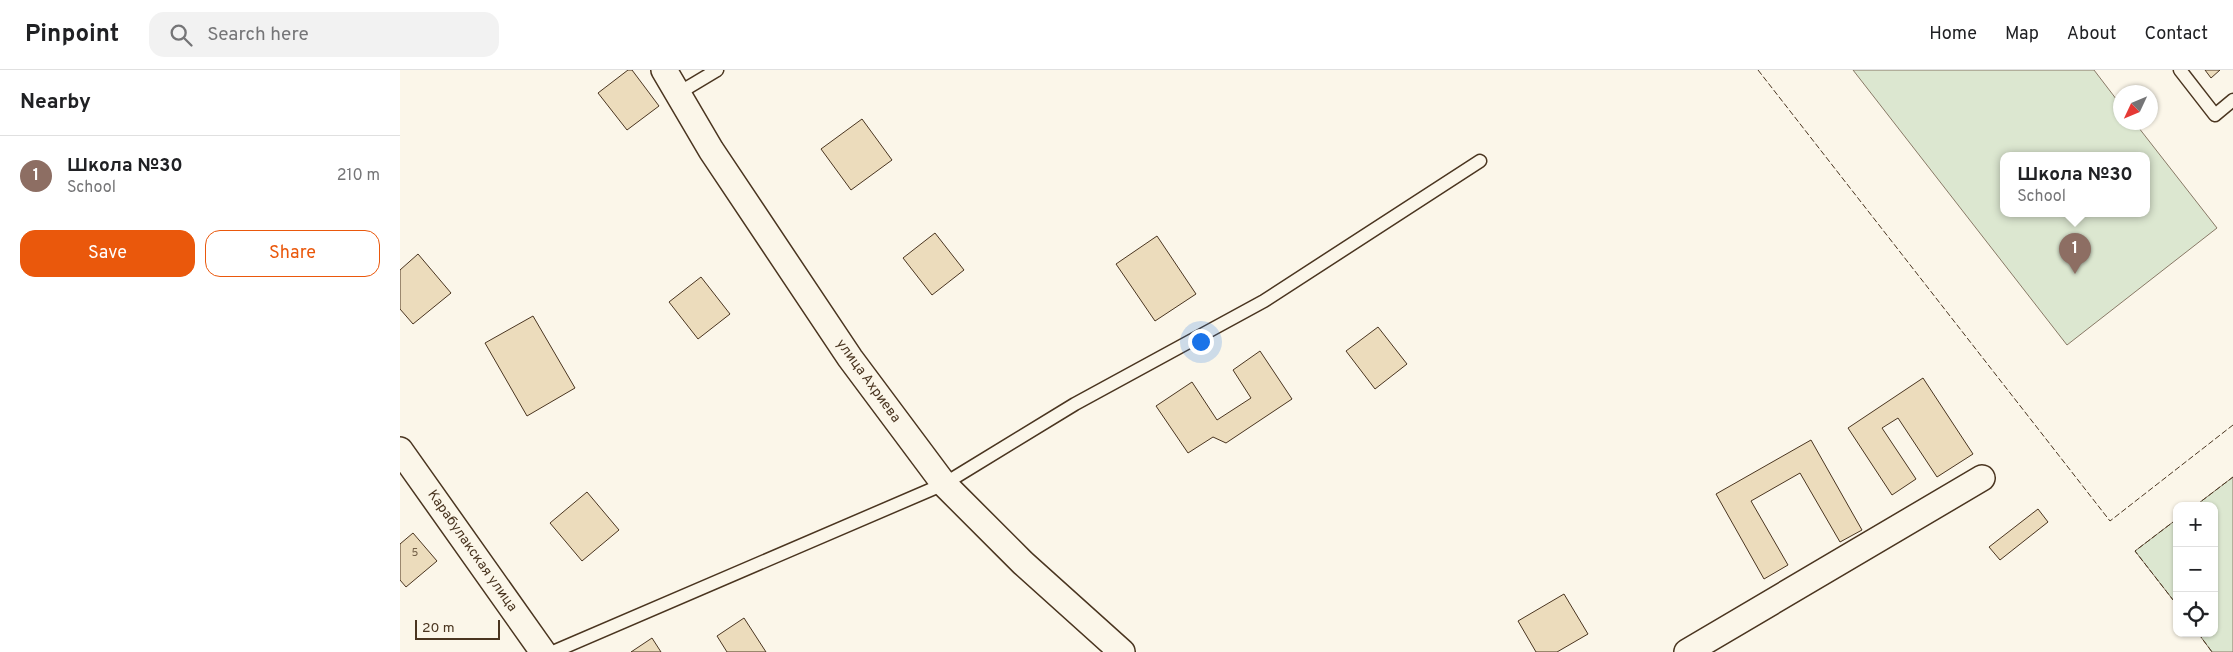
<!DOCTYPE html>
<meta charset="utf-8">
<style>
:root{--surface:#fff;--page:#f2f2f2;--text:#202124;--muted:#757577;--line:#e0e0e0;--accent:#ea580c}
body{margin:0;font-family:Overpass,sans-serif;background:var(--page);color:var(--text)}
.controls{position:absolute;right:15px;bottom:15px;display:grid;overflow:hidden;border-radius:10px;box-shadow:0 1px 4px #0004}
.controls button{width:45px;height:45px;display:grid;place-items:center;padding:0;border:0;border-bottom:1px solid var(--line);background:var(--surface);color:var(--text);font:25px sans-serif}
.compass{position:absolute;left:1713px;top:15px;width:45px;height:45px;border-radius:50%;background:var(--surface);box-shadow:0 1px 4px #0004;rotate:226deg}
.scale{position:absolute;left:15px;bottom:12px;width:85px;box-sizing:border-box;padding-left:5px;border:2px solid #4a3520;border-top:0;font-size:14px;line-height:18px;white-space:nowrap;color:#4a3520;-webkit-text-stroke:4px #fbf6e9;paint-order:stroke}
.you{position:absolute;left:800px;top:271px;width:18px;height:18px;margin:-12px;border:4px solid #fff;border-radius:50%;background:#1a73e8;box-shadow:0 0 0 8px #1a73e833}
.badge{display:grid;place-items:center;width:32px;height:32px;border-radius:50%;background:var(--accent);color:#fff;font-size:16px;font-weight:700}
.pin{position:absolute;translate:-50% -41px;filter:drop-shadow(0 1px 2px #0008)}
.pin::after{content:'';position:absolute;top:26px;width:18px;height:15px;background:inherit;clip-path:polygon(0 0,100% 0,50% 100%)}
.popup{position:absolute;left:1600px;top:82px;width:150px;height:65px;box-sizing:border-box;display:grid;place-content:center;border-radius:10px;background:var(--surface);filter:drop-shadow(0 1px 4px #0005);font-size:16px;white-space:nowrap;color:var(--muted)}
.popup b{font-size:19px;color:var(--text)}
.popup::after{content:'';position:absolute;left:50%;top:100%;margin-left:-10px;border:10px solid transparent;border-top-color:var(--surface)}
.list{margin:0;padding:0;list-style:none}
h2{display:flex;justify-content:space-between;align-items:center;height:65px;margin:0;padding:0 20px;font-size:21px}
h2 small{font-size:16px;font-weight:400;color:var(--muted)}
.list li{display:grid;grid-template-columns:32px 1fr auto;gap:15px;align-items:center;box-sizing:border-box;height:80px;padding:0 20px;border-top:1px solid var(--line)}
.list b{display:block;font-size:19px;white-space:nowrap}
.list p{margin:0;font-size:16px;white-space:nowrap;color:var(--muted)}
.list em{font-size:16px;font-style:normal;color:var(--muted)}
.actions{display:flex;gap:10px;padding:15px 20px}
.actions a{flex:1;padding:11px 0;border:1px solid var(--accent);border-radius:15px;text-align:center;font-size:18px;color:var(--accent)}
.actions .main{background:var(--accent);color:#fff}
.icon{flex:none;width:28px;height:28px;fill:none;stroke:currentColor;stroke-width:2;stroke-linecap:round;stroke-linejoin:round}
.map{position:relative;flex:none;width:1833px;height:582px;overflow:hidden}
header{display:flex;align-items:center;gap:30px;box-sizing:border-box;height:70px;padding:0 25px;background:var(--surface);border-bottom:1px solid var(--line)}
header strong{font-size:24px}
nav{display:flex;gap:28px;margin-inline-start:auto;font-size:18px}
.search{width:350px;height:45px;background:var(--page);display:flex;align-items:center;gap:12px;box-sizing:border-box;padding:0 18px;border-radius:15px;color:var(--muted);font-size:19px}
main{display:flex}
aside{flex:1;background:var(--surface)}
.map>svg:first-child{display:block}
.green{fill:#dce7d0;stroke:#887966;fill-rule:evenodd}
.building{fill:#ecdcbc;stroke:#4a3520}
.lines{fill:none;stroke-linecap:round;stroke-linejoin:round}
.lane-casing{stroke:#4a3520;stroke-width:15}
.street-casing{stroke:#4a3520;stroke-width:28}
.lane{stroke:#fbf6e9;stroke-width:12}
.street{stroke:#fbf6e9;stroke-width:25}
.fence{stroke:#4a3520;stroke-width:1;stroke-dasharray:6 2.5;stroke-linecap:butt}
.labels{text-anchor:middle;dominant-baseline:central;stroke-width:4;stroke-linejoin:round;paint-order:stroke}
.number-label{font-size:11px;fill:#725f47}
.street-label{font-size:14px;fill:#4a3520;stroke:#fbf6e9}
</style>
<header>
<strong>Pinpoint</strong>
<div class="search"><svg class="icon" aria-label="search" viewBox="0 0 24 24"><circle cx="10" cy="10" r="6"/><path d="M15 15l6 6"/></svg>Search here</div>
<nav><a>Home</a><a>Map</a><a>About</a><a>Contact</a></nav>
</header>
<main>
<aside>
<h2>Nearby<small></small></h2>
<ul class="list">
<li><span class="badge" style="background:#8d6e63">1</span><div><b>Школа №30</b><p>School</p></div><em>210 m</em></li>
</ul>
<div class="actions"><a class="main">Save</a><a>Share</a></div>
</aside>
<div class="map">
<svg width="1833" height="582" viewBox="0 0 1833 582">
<rect width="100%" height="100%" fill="#fbf6e9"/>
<g class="green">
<path d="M1453 0H1694L1720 34V52L1735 53 1817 158 1667 275ZM1604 85H1746V143H1604Z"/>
<polygon points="1833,407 1833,582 1812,582 1798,563 1814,563 1814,436 1795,436"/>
<polygon points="1777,449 1777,535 1735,481"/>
</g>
<g class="building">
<polygon points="228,0 232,0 259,36 227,60 198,23"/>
<polygon points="1805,0 1820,0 1811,8"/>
<polygon points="462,49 492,90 451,120 421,79"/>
<polygon points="535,163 564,200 532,225 503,188"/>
<polygon points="757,166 796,224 755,251 716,194"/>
<polygon points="18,184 51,223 13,254 0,239 0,200"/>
<polygon points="301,207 330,244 298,269 269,232"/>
<polygon points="133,246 175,318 127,346 85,273"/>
<polygon points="978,257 1007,294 975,319 946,281"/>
<polygon points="860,281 892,329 826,373 813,367 788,383 756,336 792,312 817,350 851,328 833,300"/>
<polygon points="1523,308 1573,384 1537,407 1498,348 1482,358 1516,409 1492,425 1448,358"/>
<polygon points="1411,370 1462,460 1440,472 1400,403 1351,431 1388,495 1364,509 1316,424"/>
<polygon points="187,422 219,460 182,491 150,453"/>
<polygon points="1638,439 1648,452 1600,490 1589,477"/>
<polygon points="13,463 37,491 6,517 0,510 0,474"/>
<polygon points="1164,524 1188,564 1157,582 1136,582 1118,551"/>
<polygon points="344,548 366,582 327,582 317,566"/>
<polygon points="252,568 261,582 231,582"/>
</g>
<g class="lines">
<defs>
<g id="lane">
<polyline points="1780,0 1815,45 1833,30"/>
<polyline points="277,24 317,0"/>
<polyline points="153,582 544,414 675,334 864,231 1080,91"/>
</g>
<g id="street">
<polyline points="264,0 311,80 450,288 544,414 623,493 722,582"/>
<polyline points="0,380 143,582"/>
<polyline points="1287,582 1582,408"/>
</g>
</defs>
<use href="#lane" class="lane-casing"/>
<use href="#street" class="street-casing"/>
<use href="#lane" class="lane"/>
<use href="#street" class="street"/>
<g class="fence">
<polyline points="1358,0 1710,451 1833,355"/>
<polyline points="1795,436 1833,407"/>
<polyline points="1777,449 1735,481 1777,535"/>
<polyline points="1798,563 1812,582"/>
</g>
</g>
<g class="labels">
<g class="number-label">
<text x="15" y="483">5</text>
</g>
<g class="street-label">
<text transform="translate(468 311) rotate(54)">улица Ахриева</text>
<text transform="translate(72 481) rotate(55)">Карабулакская улица</text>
</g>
</g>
</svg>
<div class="controls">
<button>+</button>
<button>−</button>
<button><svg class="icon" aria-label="locate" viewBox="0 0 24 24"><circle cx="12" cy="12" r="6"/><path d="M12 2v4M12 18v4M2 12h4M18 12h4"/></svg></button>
</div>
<svg class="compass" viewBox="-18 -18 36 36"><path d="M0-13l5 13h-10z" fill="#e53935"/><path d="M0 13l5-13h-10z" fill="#757577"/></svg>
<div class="scale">20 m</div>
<div class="you"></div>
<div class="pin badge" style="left:1675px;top:204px;background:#8d6e63">1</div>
<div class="popup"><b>Школа №30</b>School</div>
</div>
</main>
